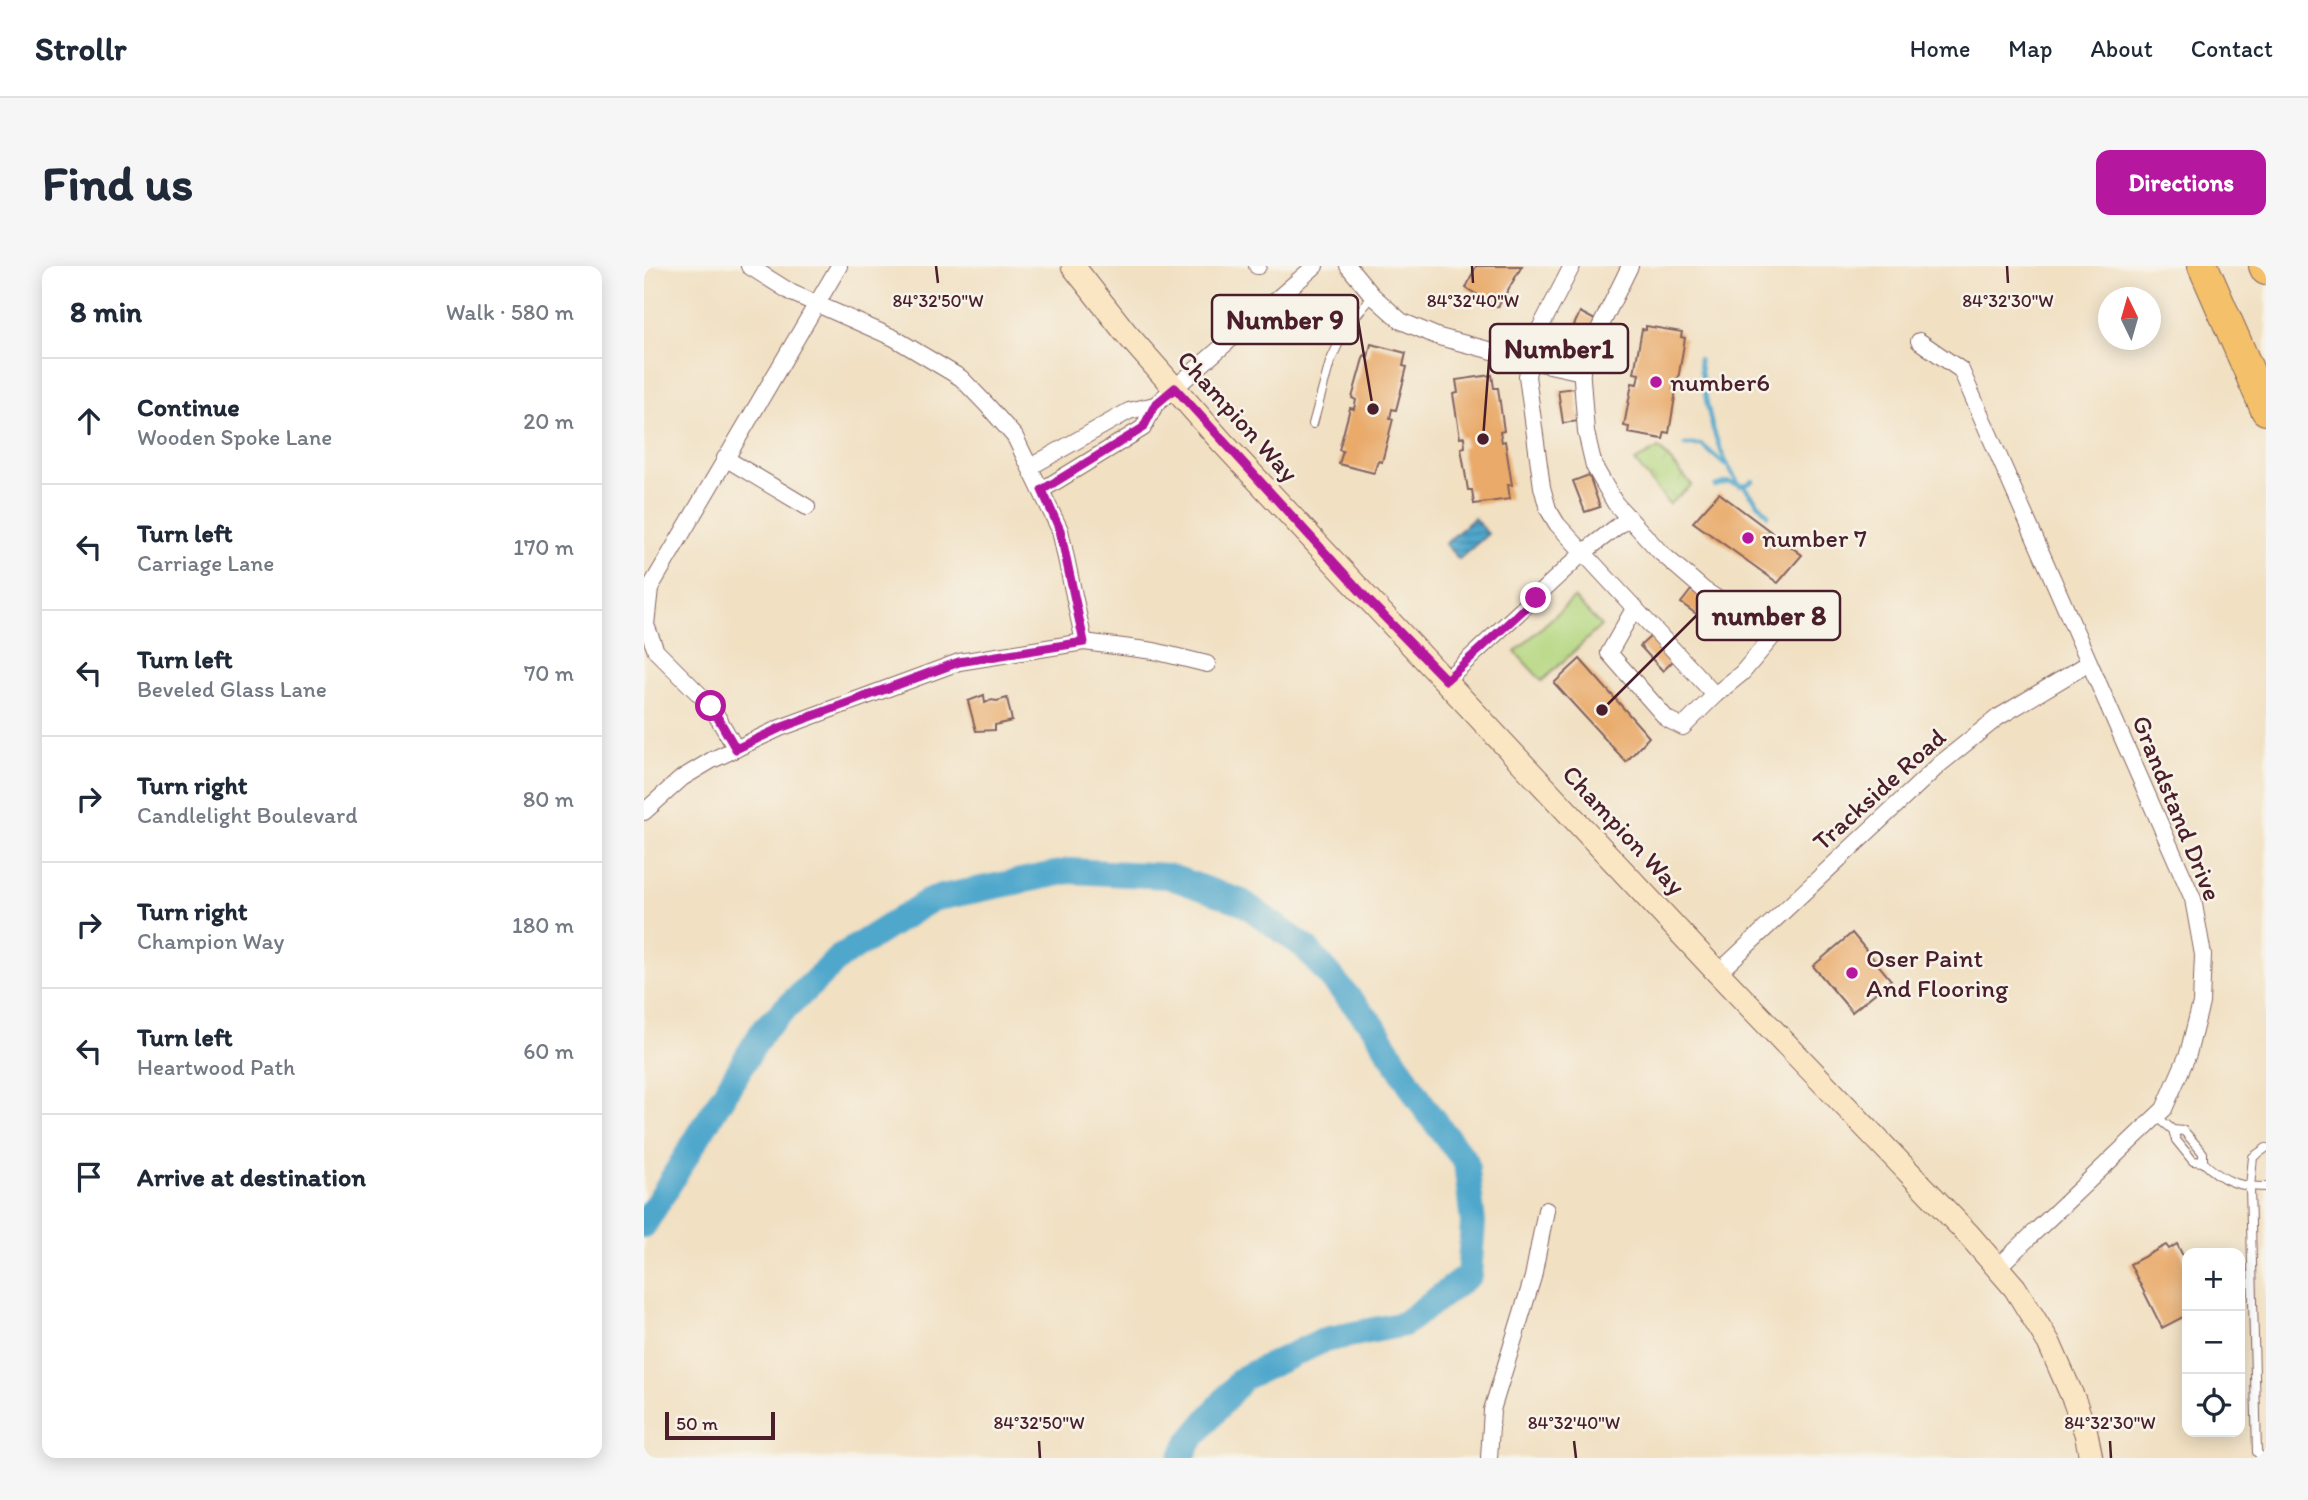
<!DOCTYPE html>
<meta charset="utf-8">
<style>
:root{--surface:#fff;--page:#f6f6f7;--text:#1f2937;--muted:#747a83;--line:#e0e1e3;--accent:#b5179e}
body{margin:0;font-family:Itim,sans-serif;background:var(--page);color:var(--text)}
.controls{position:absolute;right:21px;bottom:21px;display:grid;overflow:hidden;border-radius:14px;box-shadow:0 4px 18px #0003}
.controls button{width:63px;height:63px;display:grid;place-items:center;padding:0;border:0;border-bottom:2px solid var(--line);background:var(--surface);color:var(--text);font:35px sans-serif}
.compass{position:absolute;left:1454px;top:21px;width:63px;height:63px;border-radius:50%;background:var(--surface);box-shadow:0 4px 18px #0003;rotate:355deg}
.scale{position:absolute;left:21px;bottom:18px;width:110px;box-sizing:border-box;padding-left:7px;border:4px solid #4a1f2b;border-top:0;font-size:19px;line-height:24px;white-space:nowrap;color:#4a1f2b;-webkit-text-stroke:5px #f7f3e8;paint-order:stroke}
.stop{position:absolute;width:21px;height:21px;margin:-16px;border:5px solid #b5179e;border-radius:50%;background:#fff}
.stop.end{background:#b5179e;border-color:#fff;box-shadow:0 2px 7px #0008}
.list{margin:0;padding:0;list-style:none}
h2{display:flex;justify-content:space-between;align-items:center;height:91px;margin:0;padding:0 28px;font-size:30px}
h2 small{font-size:23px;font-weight:400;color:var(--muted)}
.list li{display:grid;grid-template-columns:46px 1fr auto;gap:21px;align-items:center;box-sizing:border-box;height:126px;padding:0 28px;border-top:2px solid var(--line)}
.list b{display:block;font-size:26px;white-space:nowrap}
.list p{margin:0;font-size:23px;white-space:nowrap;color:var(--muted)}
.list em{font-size:23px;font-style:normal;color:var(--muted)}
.icon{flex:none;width:38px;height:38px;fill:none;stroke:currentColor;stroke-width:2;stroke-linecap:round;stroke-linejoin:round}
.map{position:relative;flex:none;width:1622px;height:1192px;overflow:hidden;border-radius:14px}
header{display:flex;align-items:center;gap:42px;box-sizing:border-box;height:98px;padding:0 35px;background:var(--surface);border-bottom:2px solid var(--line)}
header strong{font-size:33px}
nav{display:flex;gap:38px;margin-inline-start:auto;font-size:24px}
.intro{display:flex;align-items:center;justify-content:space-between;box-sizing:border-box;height:168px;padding:0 42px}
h1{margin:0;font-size:49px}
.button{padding:18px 32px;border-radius:14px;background:var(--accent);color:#fff;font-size:24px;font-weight:700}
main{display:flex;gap:42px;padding:0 42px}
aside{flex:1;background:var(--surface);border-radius:14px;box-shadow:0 4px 18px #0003}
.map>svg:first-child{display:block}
.park{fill:url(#park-crowns);stroke:#7f7b56;stroke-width:2}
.garden{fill:#b4d780;stroke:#7f7b56;stroke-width:2}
.water{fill:url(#water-rules);stroke:#4c637c;stroke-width:2}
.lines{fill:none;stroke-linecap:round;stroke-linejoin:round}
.stream{stroke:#4fa7cc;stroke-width:4.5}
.river{stroke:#4fa7cc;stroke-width:26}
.building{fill:#e9aa6b}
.lane-casing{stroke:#846360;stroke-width:10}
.street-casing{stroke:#846360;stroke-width:18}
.secondary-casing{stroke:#846360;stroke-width:25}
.highway-casing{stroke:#846360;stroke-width:32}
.lane{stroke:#fff;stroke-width:8}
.street{stroke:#fff;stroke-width:16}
.secondary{stroke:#fbe6c3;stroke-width:23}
.highway{stroke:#f4c16a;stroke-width:30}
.route{stroke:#b5179e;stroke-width:9}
.ticks{fill:none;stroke:#4a1f2b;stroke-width:2.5}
.poi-dot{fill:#b5179e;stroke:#f7f3e8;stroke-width:2.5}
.labels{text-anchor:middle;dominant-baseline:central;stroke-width:5;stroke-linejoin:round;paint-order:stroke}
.poi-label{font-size:26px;fill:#4a1f2b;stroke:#f7f3e8;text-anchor:start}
.street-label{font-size:26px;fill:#4a1f2b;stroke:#f7f3e8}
.ticks-label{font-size:18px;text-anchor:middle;fill:#4a1f2b;stroke:#f7f3e8;stroke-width:5;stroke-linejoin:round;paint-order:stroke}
.leader{fill:none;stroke:#4a1f2b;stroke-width:2.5}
.callout-dot{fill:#4a1f2b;stroke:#f7f3e8;stroke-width:2.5}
.callout{fill:#f7f3e8;stroke:#4a1f2b;stroke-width:2.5}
.callout-label{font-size:28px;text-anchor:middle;font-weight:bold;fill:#4a1f2b}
</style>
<header>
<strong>Strollr</strong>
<nav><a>Home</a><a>Map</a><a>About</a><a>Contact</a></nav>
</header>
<div class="intro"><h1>Find us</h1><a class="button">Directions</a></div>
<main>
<aside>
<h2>8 min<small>Walk · 580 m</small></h2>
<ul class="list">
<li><svg class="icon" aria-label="ahead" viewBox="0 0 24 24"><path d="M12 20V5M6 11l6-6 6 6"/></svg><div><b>Continue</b><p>Wooden Spoke Lane</p></div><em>20 m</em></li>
<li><svg class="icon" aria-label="left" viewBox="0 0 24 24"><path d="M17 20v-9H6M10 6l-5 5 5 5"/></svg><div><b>Turn left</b><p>Carriage Lane</p></div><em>170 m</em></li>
<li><svg class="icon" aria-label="left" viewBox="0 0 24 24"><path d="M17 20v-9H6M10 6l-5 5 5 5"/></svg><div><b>Turn left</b><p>Beveled Glass Lane</p></div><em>70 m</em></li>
<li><svg class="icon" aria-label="right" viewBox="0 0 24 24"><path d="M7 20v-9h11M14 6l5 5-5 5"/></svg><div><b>Turn right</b><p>Candlelight Boulevard</p></div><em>80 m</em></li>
<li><svg class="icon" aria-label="right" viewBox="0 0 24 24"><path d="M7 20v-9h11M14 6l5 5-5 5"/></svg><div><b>Turn right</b><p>Champion Way</p></div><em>180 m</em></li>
<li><svg class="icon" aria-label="left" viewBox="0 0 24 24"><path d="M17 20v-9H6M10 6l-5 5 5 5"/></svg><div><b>Turn left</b><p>Heartwood Path</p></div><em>60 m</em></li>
<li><svg class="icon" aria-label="arrive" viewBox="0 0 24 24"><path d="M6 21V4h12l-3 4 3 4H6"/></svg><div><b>Arrive at destination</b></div></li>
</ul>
</aside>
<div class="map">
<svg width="1622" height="1192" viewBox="0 0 1622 1192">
<defs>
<pattern id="park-crowns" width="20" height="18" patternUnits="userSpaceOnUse" patternTransform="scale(1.75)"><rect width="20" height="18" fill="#b4d780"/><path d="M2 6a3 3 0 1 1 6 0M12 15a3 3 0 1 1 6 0" fill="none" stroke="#9cb86f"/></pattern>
<pattern id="water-rules" width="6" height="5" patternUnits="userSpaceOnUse" patternTransform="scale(1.75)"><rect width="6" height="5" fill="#4fa7cc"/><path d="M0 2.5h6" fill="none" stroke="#4487a6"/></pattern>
</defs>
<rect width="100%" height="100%" fill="#f7f3e8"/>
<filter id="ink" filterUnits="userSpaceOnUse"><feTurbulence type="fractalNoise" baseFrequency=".0143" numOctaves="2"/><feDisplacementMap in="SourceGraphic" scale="14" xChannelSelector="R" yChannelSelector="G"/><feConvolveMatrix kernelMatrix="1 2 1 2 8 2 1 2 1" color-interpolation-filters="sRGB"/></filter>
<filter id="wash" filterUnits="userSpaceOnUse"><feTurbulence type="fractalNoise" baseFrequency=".00686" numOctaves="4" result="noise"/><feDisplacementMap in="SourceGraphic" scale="28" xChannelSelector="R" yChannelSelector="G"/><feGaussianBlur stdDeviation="1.57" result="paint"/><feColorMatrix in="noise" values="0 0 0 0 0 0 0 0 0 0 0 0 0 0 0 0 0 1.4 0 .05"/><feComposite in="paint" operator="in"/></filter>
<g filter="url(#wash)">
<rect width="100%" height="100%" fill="#f1e0c2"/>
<polygon class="park" points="1015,182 1048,219 1025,238 991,195"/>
<polygon class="garden" points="930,332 957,360 898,415 871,386"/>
<polygon class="water" points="830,252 844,268 815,293 801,278"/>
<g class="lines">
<g class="stream">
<path d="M1055 93C1063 141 1068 179 1096 220"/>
<polyline points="1041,179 1058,179 1081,199"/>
<polyline points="1071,220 1084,216 1100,220 1109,215"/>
<polyline points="1100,220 1124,249"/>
</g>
<polyline class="river" points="0,959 120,763 196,691 288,633 426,605 524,610 598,636 661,681 730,761 784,847 822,896 829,957 825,1009 760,1058 680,1074 599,1112 546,1175 537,1192"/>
</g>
<g id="blocks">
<g class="building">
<polygon points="832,0 878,0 854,41 822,22"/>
<polygon points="936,46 951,54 937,84 922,77"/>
<polygon points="1002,60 1038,66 1037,71 1041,72 1034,114 1031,114 1029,124 1032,125 1025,167 1021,166 1019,173 984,167 985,161 980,160 988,117 993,118 995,108 990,107 998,63 1002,64"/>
<polygon points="727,78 762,87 759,100 763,101 752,144 748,143 746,152 749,153 738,196 734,195 730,207 695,198 699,185 695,184 706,142 710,143 712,134 708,132 720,89 724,91"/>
<polygon points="848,109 850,122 854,122 860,165 856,166 858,176 861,175 868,219 864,219 866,233 830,238 828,224 824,224 817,182 821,181 820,171 816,172 809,128 814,127 812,114"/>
<polygon points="931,122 936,155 919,157 914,124"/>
<polygon points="945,209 956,241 941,246 929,215"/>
<polygon points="1075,227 1158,289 1134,317 1049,256"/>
<polygon points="1047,324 1074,343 1065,357 1037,337"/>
<polygon points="1008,369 1031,393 1019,405 996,380"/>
<polygon points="936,393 1005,471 982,496 910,417"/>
<polygon points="340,429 341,437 347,434 353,435 363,432 368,455 351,459 351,464 332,465 324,435"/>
<polygon points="1208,667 1247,714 1208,746 1169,700"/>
<polygon points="1533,978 1543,998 1543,1049 1518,1062 1486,998 1522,979 1525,983"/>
</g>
</g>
</g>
<g filter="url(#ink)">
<use href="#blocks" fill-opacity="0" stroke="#846360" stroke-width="2"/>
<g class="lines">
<defs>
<g id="lane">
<polyline points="669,158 686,96 702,61 729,30"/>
<polyline points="1512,850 1529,864 1540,865 1559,887 1559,896 1549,895 1532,874 1529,864"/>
<path d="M1559 896C1579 915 1594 921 1622 921"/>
<polyline points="1618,1192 1613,1186 1606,921 1609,891 1622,882"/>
</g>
<g id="street">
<polyline points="105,0 148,27 250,72 317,112 343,139 371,171 416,264 440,376"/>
<polyline points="613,0 614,0"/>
<polyline points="704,0 729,30 757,55 795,71 887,95 938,106"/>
<polyline points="928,0 891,72 883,110 898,221 904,243 913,258 1071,429"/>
<polyline points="986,0 937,100 942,166 950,200 971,237 1016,286 1060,324 1130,369 1098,407 1071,429 1039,461 1023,453 965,387 991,341"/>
<polyline points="1275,75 1317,104 1549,633 1559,689 1557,737 1544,788 1520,843 1353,1002"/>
<polyline points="81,192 163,241"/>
<polyline points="386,201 485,145 511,139"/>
<polyline points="398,224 499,162 511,139 671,0"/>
<polyline points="802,414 940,286 983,253"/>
<polyline points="92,483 67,440 12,385 2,359 6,322 195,0"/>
<polyline points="0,546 38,512 68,494 136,462 315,396 440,376 510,385 563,398"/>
<polyline points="1074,707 1296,498 1353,452 1445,397"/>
<polyline points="845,1192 848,1144 889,1011 902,944"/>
</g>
<polyline id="secondary" points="429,0 481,66 577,175 1074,707 1325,969 1371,1022 1405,1077 1430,1134 1442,1167 1447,1192"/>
<g id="highway">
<polyline points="1559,0 1622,144"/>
<polyline points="1620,0 1622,4"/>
</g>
</defs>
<use href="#lane" class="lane-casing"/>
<use href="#street" class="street-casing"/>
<use href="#secondary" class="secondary-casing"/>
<use href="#highway" class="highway-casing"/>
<use href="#lane" class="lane"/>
<use href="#street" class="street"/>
<use href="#secondary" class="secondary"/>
<use href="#highway" class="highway"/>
</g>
</g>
<g class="lines" filter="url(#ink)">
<polyline class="route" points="67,440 92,483 136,462 315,396 440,376 416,264 398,224 499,162 511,139 531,122 727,337 802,414 892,332"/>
</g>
<path class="ticks" d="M292 0 294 17M828 0 829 17M1363 0 1364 17M395 1175 396 1192M930 1175 932 1192M1466 1175 1467 1192"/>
<g class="poi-dot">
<circle cx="1012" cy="116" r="7"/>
<circle cx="1104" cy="272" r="7"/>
<circle cx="1208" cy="707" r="7"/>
</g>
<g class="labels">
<g class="poi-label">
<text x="1026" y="116">number6</text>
<text x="1118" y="272">number 7</text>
<text x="1222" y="692">Oser Paint<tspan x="1222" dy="30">And Flooring</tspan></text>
</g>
<g class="street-label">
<text transform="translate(594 150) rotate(48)">Champion Way</text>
<text transform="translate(1235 523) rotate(-42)">Trackside Road</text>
<text transform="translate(1533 542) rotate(68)">Grandstand Drive</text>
<text transform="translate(980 564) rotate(47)">Champion Way</text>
</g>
</g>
<g class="ticks-label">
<text x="294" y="41">84°32'50"W</text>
<text x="829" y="41">84°32'40"W</text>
<text x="1364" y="41">84°32'30"W</text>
<text x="395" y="1163">84°32'50"W</text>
<text x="930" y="1163">84°32'40"W</text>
<text x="1466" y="1163">84°32'30"W</text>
</g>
<path class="leader" d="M729 143L714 54M839 173L846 82M958 444L1053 349"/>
<g class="callout-dot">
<circle cx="729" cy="143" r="7"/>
<circle cx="839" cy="173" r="7"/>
<circle cx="958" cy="444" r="7"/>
</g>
<g class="callout">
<rect x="568" y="29" width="146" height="49" rx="7"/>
<rect x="846" y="58" width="138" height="49" rx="7"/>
<rect x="1053" y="325" width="143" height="49" rx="7"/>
</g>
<g class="callout-label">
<text x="641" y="63">Number 9</text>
<text x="915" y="92">Number1</text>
<text x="1125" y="359">number 8</text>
</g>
</svg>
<div class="controls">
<button>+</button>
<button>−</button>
<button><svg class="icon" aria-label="locate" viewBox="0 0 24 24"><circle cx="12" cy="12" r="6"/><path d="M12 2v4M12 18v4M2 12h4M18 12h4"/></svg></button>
</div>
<svg class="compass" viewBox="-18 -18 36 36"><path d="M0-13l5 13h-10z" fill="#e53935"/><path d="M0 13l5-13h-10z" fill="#747a83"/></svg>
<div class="scale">50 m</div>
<div class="stop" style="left:67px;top:440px"></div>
<div class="stop end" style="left:892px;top:332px"></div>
</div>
</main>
